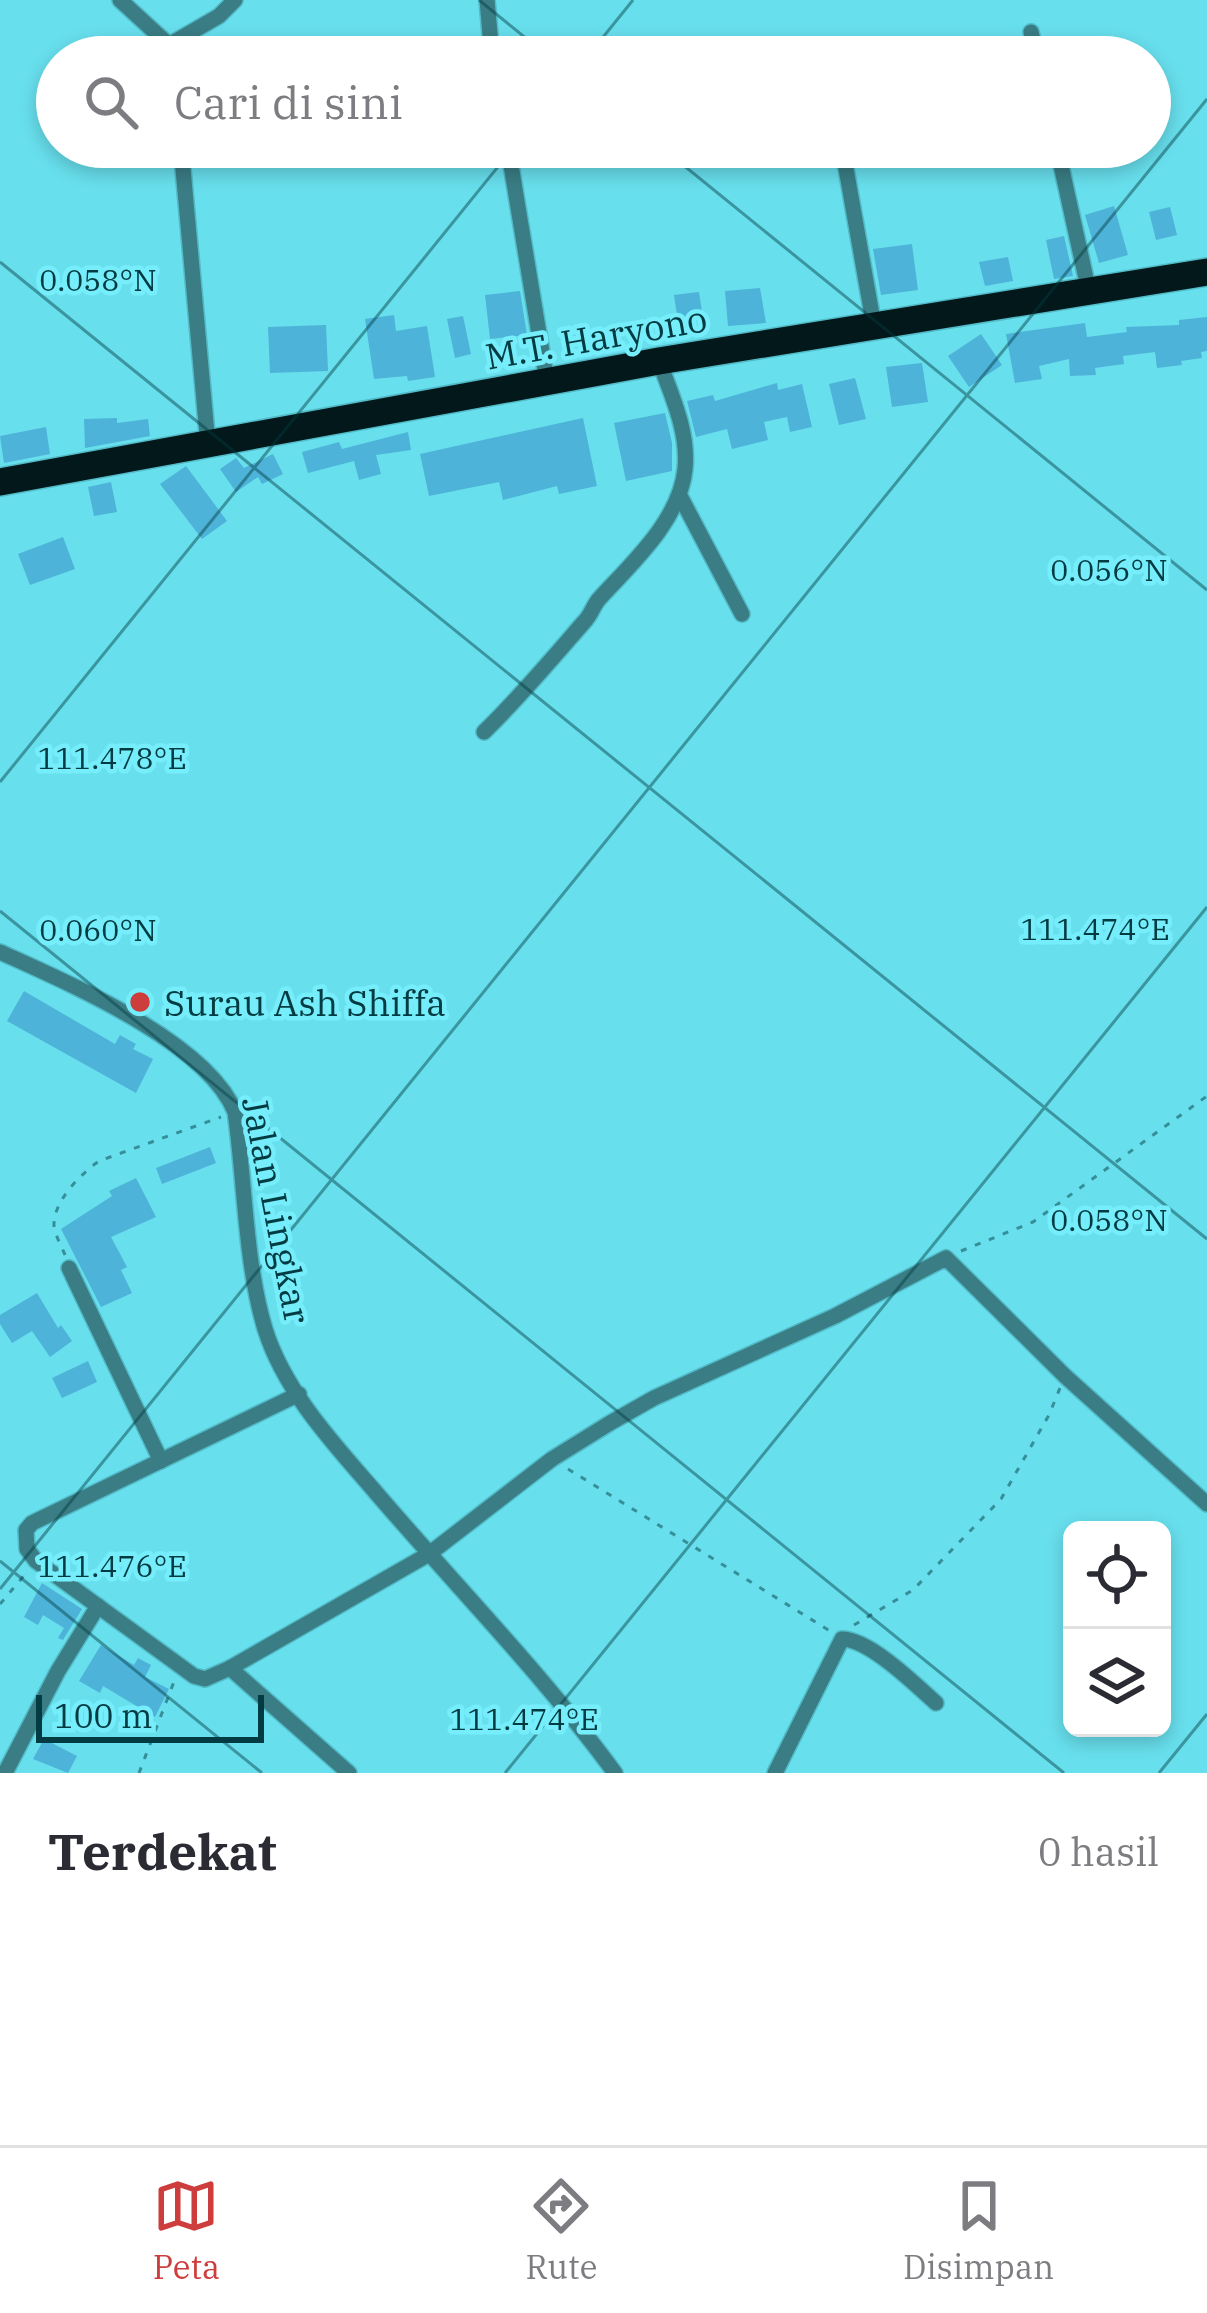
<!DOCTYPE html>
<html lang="id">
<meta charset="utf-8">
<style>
:root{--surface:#fff;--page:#f2f2f3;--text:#2b2b33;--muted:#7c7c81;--line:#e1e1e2;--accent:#cc3d3b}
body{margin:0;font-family:"IBM Plex Serif",serif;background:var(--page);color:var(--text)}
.controls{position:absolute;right:36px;bottom:36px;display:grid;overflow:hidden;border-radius:18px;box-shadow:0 6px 18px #0003}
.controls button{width:108px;height:108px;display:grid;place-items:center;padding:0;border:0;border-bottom:3px solid var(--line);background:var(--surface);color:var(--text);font:60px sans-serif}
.scale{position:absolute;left:36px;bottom:30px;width:228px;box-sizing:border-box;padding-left:12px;border:6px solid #023b41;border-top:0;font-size:33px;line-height:42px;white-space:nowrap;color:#023b41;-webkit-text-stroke:9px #76edfa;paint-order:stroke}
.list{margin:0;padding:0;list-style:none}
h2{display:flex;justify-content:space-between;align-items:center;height:156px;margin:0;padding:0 48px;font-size:51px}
h2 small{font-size:39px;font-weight:400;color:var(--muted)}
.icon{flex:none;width:66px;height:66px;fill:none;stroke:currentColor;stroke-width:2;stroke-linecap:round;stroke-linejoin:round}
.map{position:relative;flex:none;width:1207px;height:1773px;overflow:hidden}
.search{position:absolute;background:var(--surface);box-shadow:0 6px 18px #0003;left:36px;right:36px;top:36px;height:132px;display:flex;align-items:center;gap:30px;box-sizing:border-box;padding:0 42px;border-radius:66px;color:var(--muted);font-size:45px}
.sheet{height:372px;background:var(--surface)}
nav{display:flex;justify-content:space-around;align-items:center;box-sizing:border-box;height:168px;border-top:3px solid var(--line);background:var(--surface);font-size:33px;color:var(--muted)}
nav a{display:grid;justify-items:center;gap:6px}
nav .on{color:var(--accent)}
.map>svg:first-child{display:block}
.building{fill:#4db3d9}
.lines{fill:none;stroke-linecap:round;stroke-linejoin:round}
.street-casing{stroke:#52bbc7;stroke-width:18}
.highway-casing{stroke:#52bbc7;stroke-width:30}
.path{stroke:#368e98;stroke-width:3;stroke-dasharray:6 9;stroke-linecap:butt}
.street{stroke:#3a7d85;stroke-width:15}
.highway{stroke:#02181b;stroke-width:27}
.ticks{fill:none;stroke:#023b41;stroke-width:3;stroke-opacity:0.45}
.poi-dot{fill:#cc3d3b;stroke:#76edfa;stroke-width:4.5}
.labels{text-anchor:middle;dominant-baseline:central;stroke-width:9;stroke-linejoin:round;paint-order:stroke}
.street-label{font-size:36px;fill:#023b41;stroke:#76edfa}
.poi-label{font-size:36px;fill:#023b41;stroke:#76edfa;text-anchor:start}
.ticks-label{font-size:30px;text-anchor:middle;fill:#023b41;stroke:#76edfa;stroke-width:9;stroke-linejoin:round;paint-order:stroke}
</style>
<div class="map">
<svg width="1207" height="1773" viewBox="0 0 1207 1773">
<rect width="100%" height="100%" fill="#68dfed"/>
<g class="building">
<polygon points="1114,206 1128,255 1099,263 1085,215"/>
<polygon points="1170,207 1177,235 1156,240 1149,212"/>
<polygon points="1064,236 1073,276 1054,279 1046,240"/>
<polygon points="912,244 918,290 881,295 873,249"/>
<polygon points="1008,257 1013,281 985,286 979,262"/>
<polygon points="760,288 766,323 728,326 725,291"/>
<polygon points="520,291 527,335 490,339 485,295"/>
<polygon points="699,292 703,319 678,322 674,295"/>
<polygon points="394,315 396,331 427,326 435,377 408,381 407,376 374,379 365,319"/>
<polygon points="463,316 471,354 455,358 447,319"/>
<polygon points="1207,317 1207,351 1201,352 1202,358 1181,361 1182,365 1157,368 1155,352 1123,356 1124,364 1095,368 1096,375 1070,376 1069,359 1039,366 1042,379 1015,383 1006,334 1085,323 1087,337 1127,332 1126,327 1179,325 1179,320"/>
<polygon points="326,325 328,371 270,373 268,327"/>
<polygon points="981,334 1002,365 969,387 948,356"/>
<polygon points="922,363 928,402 892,407 886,367"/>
<polygon points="855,378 866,419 839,425 829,384"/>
<polygon points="777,383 778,390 802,384 812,427 790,432 787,417 764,422 768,440 732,449 727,429 696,437 687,401 713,395 715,401"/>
<polygon points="665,413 672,443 672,471 626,481 614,423"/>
<polygon points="117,418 117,423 148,419 150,436 85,448 84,419"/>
<polygon points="583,418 597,486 559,494 557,486 503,500 499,482 429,496 420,454"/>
<polygon points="46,427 50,454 4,463 0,436"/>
<polygon points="408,432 411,450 376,455 381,474 359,480 354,461 308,473 302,452 339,442 342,449"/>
<polygon points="273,454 283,474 262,484 258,477 236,492 220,469 236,458 244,468"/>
<polygon points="186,466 227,521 202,539 160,484"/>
<polygon points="111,482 117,512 94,516 88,487"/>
<polygon points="63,537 75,569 30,585 18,554"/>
<polygon points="24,991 115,1044 120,1035 136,1044 133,1049 153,1059 136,1093 7,1021"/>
<polygon points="210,1147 216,1163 162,1184 156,1168"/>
<polygon points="136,1178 156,1217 111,1237 127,1267 121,1270 132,1293 101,1307 61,1229 112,1196 109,1191"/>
<polygon points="37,1293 58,1328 61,1325 72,1341 50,1357 32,1331 12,1343 0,1324 0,1315"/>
<polygon points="88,1361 97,1382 62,1398 52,1378"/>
<polygon points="42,1583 82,1609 63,1640 58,1638 64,1628 43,1615 38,1625 24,1617"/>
<polygon points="101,1645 134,1665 138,1658 151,1665 145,1677 169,1689 155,1717 103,1686 100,1693 79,1681"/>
<polygon points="44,1739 77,1756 68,1773 33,1759"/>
</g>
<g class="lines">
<defs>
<g id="street">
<polyline points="120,0 169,45 171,57"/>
<polyline points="487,0 492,57"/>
<polyline points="1031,32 1037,57"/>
<polyline points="169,45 219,16 235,0"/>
<polyline points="181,147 208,445"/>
<polyline points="508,147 547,382"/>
<polyline points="838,147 845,163 874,326"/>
<polyline points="1057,147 1089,292"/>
<polyline points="680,496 742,614"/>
<path d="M484 732C520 697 551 660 584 622 591 615 593 606 599 599 632 563 680 520 685 469 689 432 671 394 659 361"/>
<path d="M0 952C68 983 207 1042 235 1112 245 1181 245 1263 265 1329 284 1390 332 1442 372 1488 453 1583 541 1672 615 1773"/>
<polyline points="69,1268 161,1461"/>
<polyline points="299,1394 32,1523 26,1530 27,1549 36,1561 194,1676 205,1679 230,1668 349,1773"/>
<polyline points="230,1668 429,1554 552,1459 610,1423 654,1398 835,1316 946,1258 1065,1376 1207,1504"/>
<polyline points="5,1773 58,1671 98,1606"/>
<path d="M775 1773 842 1639C869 1639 915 1684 936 1703"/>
</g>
<polyline id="highway" points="0,482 659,361 1207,272"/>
</defs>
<use href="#street" class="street-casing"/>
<use href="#highway" class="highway-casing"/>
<g class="path">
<polyline points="961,1251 1033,1222 1207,1096"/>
<path d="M65 1255C62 1247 55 1235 54 1226 53 1201 81 1174 99 1161L221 1117"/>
<polyline points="568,1469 830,1631"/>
<polyline points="0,1604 28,1571"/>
<polyline points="854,1625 913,1590 1001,1499 1049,1415 1060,1388"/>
<polyline points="139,1773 175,1679"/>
</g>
<use href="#street" class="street"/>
<use href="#highway" class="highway"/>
</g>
<path class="ticks" d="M479 0 549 57M587 57 633 0M661 147 1207 590M0 262 1207 1239M0 782 514 147M0 911 1064 1773M0 1561 262 1773M0 1589 1207 99M505 1773 1207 907M1159 1773 1207 1714"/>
<circle class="poi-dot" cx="140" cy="1002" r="12"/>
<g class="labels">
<g class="street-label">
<text transform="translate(596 337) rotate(-10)">M.T. Haryono</text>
<text transform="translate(277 1210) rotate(79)">Jalan Lingkar</text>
</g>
<g class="poi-label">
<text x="164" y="1002">Surau Ash Shiffa</text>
</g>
</g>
<g class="ticks-label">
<text x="98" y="291">0.058°N</text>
<text x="1109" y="581">0.056°N</text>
<text x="112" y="769">111.478°E</text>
<text x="1095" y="940">111.474°E</text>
<text x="98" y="941">0.060°N</text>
<text x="1109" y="1231">0.058°N</text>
<text x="112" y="1577">111.476°E</text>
<text x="524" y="1730">111.474°E</text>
</g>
</svg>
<div class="controls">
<button><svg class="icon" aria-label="locate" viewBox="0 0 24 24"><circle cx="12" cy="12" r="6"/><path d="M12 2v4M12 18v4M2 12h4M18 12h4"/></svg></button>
<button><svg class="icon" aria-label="layers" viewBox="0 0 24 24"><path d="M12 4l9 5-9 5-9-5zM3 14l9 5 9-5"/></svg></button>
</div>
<div class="scale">100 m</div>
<div class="search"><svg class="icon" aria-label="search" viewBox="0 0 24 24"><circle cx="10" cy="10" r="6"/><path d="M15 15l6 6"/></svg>Cari di sini</div>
</div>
<section class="sheet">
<h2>Terdekat<small>0 hasil</small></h2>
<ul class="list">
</ul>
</section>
<nav>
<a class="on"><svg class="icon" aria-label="map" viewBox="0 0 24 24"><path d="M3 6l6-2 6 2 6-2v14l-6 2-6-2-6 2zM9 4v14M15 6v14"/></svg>Peta</a>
<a><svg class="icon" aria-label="directions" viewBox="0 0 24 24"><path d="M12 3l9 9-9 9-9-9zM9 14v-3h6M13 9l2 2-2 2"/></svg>Rute</a>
<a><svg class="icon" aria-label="saved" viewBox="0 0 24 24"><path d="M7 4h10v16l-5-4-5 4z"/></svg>Disimpan</a>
</nav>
